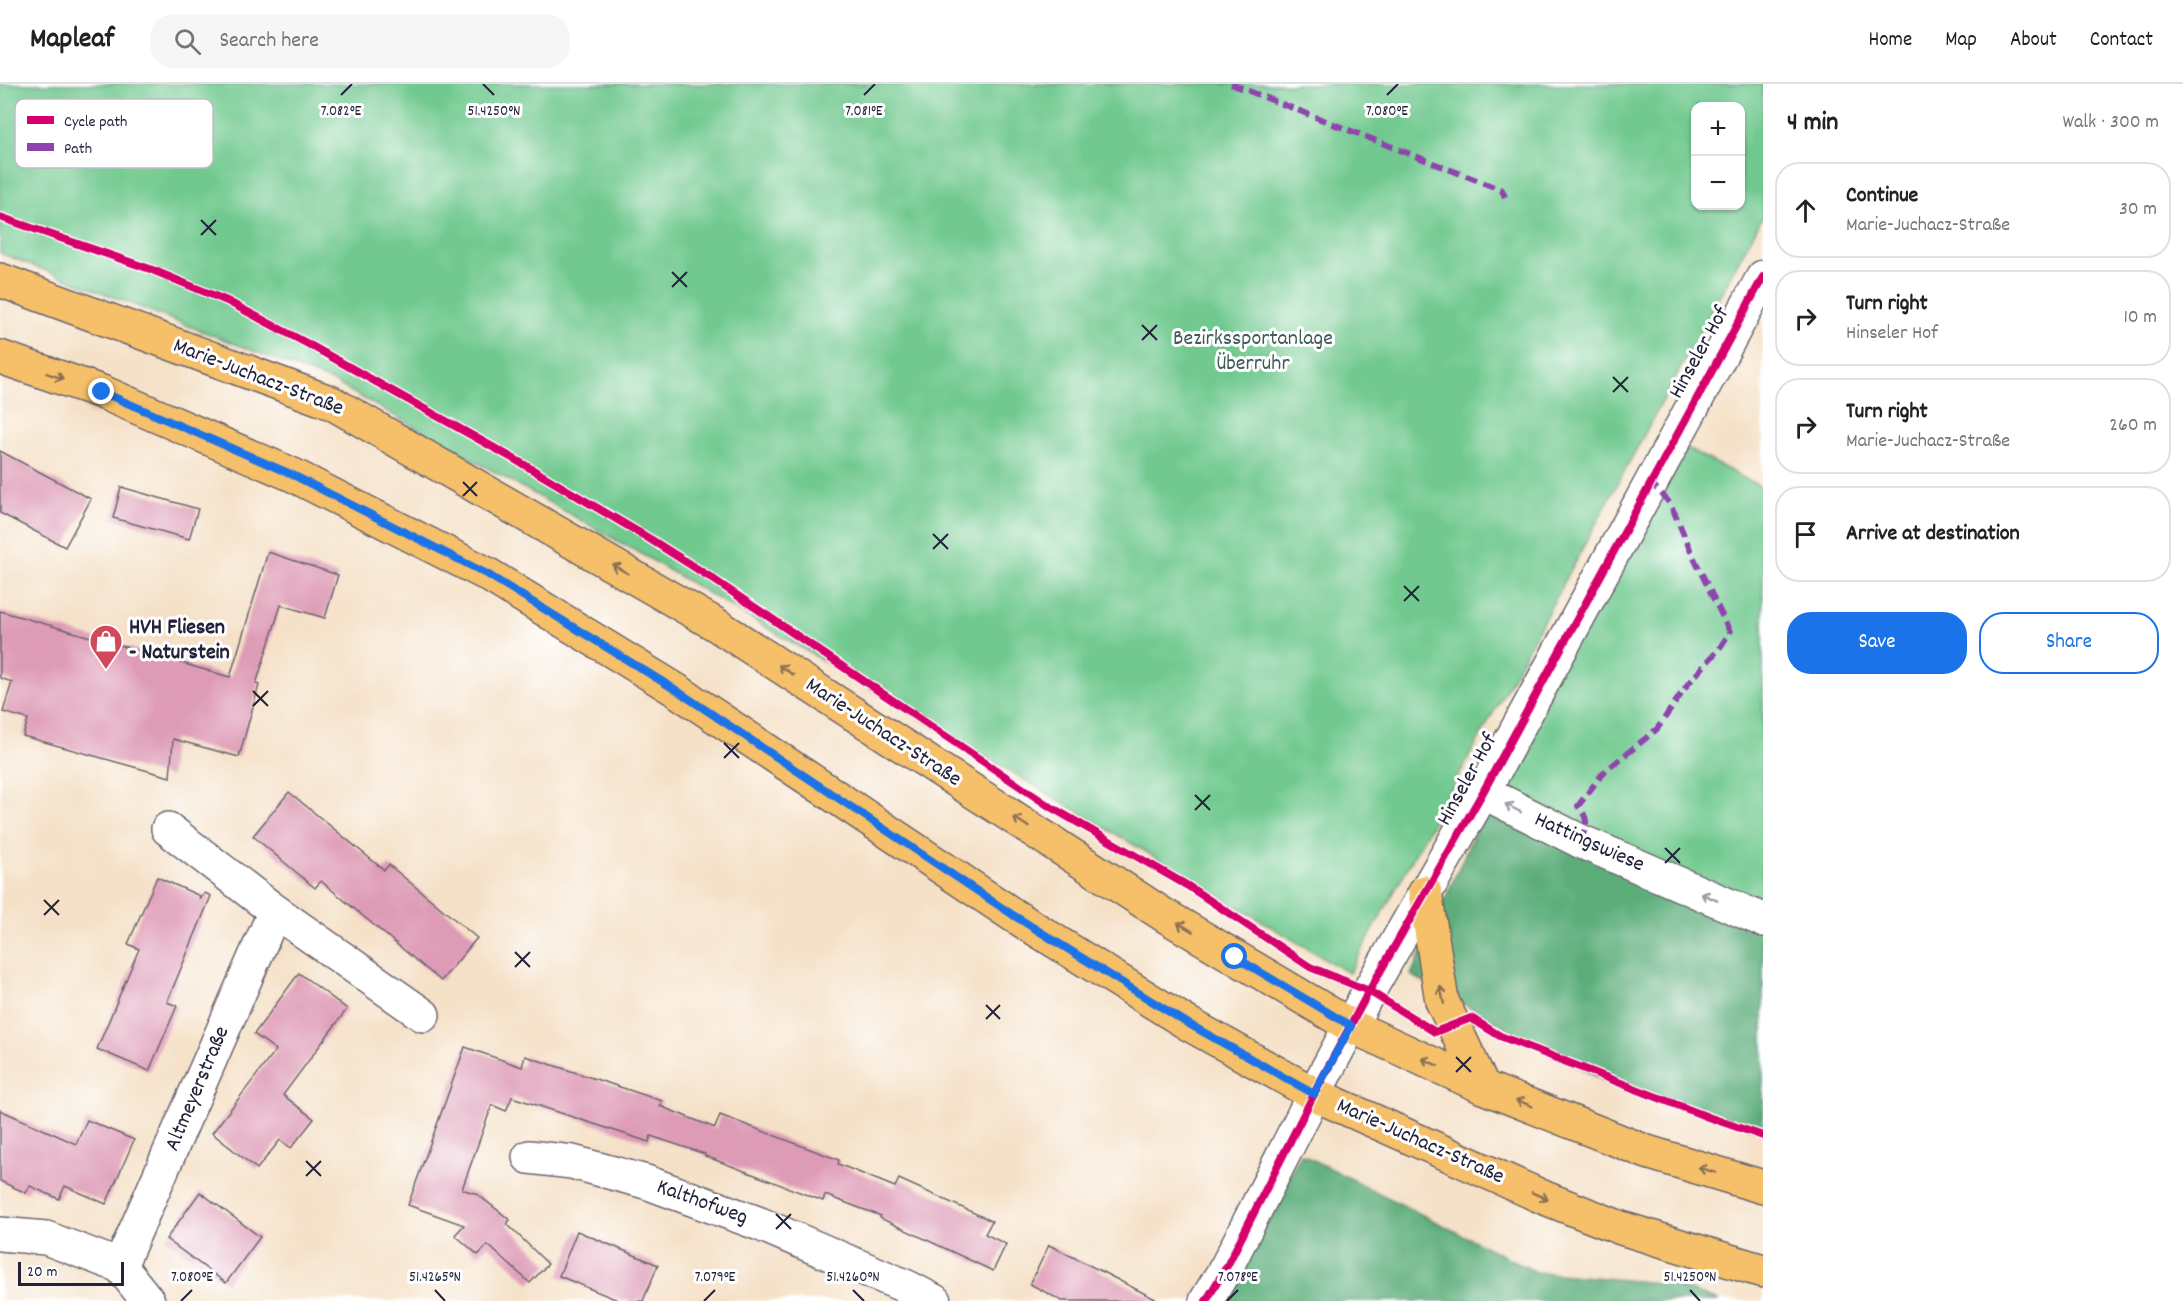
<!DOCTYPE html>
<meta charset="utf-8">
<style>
:root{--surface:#fff;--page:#f6f6f6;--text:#222;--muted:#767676;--line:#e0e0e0;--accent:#1a73e8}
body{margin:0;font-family:Dekko,sans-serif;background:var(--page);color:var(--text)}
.controls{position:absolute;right:18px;top:18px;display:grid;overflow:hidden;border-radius:12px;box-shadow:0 2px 4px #0004}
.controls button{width:54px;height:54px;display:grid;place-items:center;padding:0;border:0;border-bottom:2px solid var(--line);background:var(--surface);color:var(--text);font:30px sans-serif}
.scale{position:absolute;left:18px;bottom:15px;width:106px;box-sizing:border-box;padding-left:6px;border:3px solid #22223b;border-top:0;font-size:16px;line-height:21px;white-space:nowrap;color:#22223b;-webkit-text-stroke:4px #fff;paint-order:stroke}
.stop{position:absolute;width:18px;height:18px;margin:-14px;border:4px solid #1a73e8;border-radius:50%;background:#fff}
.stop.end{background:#1a73e8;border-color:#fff;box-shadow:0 2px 6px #0008}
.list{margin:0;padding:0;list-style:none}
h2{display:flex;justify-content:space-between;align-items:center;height:78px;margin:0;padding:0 24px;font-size:26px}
h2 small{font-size:20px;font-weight:400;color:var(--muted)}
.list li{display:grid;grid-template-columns:39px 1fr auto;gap:18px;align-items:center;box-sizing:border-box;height:96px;margin:0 12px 12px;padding:0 12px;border:2px solid var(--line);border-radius:24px}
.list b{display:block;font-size:22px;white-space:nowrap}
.list p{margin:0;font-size:20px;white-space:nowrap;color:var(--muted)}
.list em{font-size:20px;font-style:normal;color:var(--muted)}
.actions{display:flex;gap:12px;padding:18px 24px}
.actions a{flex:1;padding:14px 0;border:2px solid var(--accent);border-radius:24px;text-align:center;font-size:21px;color:var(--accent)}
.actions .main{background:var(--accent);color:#fff}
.icon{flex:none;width:33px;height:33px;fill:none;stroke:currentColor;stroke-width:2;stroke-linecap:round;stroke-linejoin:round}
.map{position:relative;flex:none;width:1763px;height:1217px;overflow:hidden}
header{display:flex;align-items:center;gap:36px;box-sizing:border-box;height:84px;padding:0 30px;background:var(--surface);border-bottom:2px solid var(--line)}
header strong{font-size:28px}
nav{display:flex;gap:33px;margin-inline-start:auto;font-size:21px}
.search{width:420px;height:54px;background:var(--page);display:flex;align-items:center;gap:15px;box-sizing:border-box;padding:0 21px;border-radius:24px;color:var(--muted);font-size:22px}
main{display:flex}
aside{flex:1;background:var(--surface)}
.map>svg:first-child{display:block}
.green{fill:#71c98f;stroke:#4a7665;stroke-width:1.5;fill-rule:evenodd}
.forest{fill:#5cad7a;stroke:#3f685a;stroke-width:1.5}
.building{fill:#de9bb6}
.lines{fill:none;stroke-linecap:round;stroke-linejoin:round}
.minor-casing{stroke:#6c656c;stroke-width:36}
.major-casing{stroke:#6c656c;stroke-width:36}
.minor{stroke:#fff;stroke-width:33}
.major{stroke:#f6c06b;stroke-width:33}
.quiet{stroke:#8e44ad;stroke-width:6;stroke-dasharray:12 6;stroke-linecap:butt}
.cycleway-casing{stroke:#fff;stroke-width:11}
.cycleway{stroke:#d6006c;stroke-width:8}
.oneway{stroke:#8c7153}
.oneway2{stroke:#9c9ca7}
.route{stroke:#1a73e8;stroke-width:8}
.ticks{fill:none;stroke:#22223b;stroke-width:2}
.labels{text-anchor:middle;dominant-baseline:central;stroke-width:6;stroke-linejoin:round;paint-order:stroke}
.park-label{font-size:22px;fill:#3e5c58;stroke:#fff}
.street-label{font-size:22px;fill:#22223b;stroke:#fff}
.poi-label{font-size:22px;font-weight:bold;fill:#22223b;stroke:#fff;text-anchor:start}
.key{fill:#fff;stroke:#bdbdc4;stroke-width:1.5}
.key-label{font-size:16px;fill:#22223b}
.ticks-label{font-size:15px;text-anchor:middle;fill:#22223b;stroke:#fff;stroke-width:6;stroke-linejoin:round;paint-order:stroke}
</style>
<header>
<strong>Mapleaf</strong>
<div class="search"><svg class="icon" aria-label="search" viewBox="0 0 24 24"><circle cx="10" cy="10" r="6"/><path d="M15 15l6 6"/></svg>Search here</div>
<nav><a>Home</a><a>Map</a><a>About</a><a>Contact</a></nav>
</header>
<main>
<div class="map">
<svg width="1763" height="1217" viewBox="0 0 1763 1217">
<rect width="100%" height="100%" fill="#fff"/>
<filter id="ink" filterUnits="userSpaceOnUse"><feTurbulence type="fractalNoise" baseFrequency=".0167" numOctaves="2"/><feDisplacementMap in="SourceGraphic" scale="12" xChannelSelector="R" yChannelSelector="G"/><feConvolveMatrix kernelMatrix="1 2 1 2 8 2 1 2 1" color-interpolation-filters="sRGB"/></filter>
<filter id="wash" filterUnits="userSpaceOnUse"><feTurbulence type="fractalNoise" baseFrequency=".008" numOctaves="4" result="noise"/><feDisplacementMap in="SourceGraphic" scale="24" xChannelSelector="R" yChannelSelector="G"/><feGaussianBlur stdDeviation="1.35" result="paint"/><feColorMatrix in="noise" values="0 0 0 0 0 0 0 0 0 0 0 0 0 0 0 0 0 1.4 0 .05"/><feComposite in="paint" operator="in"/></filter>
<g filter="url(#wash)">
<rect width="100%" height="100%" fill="#f5e1c8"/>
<g class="green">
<path d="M0 0H1763V132L1479 655 1349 889 1005 684 650 475 336 299 0 169ZM1696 22H1740V122H1696Z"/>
<polygon points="1677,359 1763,404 1763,831 1494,709"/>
</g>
<g class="forest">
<polygon points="1489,716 1763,841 1763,1047 1615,1003 1411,891"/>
<polygon points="1301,1070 1536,1188 1670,1200 1719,1217 1221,1217"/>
</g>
<g id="blocks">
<g class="building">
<polygon points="0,367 91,415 65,463 0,429"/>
<polygon points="121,403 198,425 189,455 113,434"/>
<polygon points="268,468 338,491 325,534 281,521 256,600 259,601 239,673 173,655 170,693 23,652 28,635 3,628 12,598 0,594 0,527 230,593"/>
<polygon points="289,708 384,786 389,781 477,854 441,897 321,797 315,804 253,752"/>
<polygon points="157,793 200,812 199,816 205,809 211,812 167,918 177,922 149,987 97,965 139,865 128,860"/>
<polygon points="299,889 347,925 283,1011 314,1035 291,1064 280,1056 257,1085 212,1049 276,966 254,950"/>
<polygon points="465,963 522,983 525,972 620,1003 662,1017 660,1022 715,1044 720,1031 839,1076 838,1080 895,1103 899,1095 992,1137 985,1150 1006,1160 993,1187 880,1134 881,1132 825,1111 823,1117 705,1072 705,1070 651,1052 649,1058 512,1013 506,1027 492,1021 462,1105 477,1110 510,1136 507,1140 548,1180 530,1199 488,1161 478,1171 455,1151 464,1141 408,1121"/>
<polygon points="0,1026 76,1060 87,1036 134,1056 106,1120 65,1102 59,1115 30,1102 26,1109 0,1097"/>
<polygon points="200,1108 260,1153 226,1199 166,1155"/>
<polygon points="577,1147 658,1181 643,1217 620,1217 559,1192"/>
<polygon points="1049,1161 1087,1180 1159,1217 1062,1217 1030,1200"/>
</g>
</g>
</g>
<g filter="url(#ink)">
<use href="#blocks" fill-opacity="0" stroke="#6c656c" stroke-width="1.5"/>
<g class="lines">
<defs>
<g id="minor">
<polyline points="1483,708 1580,757 1763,836"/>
<polyline points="168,745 275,827 423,931"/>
<polyline points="529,1073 572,1078 646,1098 760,1140 907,1203 934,1217"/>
<polyline points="0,1150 46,1154 120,1182 148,1217"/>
<polyline points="120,1182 275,827"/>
<polyline points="1206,1217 1227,1182 1314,1010 1369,907 1483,708 1763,193"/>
</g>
<g id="major">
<polyline points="0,196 332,319 715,540 1164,831 1351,942 1483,1003 1647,1068 1763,1103"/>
<polyline points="0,273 102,308 293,391 487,490 676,606 1013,831 1187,939 1314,1010 1545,1114 1621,1144 1763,1187"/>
<polyline points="1425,808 1442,917 1483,1003"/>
</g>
</defs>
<use href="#minor" class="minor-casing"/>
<use href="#major" class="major-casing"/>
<use href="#minor" class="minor"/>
<use href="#major" class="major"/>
<g class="quiet">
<polyline points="1231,0 1502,106 1505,113"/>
<path d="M1580 757C1587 741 1590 736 1578 722L1603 689 1657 645 1688 600 1719 565 1730 548 1692 470 1675 430 1668 417 1652 400"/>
</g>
<defs>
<g id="cycleway">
<polyline points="0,133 150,185 227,217 310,261 523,380 650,455 710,493 1049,722 1188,802 1310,883 1369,907 1435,948 1471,934 1500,952 1708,1033 1763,1052"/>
<polyline points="1206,1217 1227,1182 1314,1010 1369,907 1483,708 1763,193"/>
</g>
</defs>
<use href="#cycleway" class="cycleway-casing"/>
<use href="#cycleway" class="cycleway"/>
</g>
<defs><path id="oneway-shaft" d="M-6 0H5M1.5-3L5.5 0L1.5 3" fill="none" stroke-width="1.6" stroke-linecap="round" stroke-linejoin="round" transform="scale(1.5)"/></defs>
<g class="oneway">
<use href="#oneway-shaft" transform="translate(55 292) rotate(19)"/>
<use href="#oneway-shaft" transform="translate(620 485) rotate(-150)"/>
<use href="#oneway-shaft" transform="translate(786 586) rotate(-147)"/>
<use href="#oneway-shaft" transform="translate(1021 738) rotate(-147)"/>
<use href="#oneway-shaft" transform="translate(1185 843) rotate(-149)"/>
<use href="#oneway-shaft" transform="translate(1442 911) rotate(-102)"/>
<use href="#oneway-shaft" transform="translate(1430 978) rotate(-155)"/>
<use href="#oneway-shaft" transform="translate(1524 1019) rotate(-158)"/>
<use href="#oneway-shaft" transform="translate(1707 1086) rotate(-163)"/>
<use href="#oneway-shaft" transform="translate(1540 1112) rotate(24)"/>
</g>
<g class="oneway2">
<use href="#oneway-shaft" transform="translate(1513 724) rotate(-152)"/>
<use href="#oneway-shaft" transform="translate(1709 813) rotate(-156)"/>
</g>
</g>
<g class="lines" filter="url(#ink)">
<polyline class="route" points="102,308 293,391 487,490 676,606 1013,831 1187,939 1314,1010 1351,942 1235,873"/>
</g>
<path class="ticks" d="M483 0 494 11M341 11 352 0M864 11 875 0M1387 11 1398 0M201 136 216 151M201 151 216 136M672 188 687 203M672 203 687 188M1142 241 1157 256M1142 256 1157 241M1613 293 1628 308M1613 308 1628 293M463 398 477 412M463 412 477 398M933 450 948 465M933 465 948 450M1404 502 1419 517M1404 517 1419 502M253 607 268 622M253 622 268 607M724 659 739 674M724 674 739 659M1195 711 1210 726M1195 726 1210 711M1665 764 1680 779M1665 779 1680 764M44 816 59 831M44 831 59 816M515 868 530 883M515 883 530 868M986 921 1000 935M986 935 1000 921M1456 973 1471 988M1456 988 1471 973M306 1077 321 1092M306 1092 321 1077M776 1130 791 1145M776 1145 791 1130M435 1206 445 1217M853 1206 864 1217M1690 1206 1700 1217M181 1217 192 1206M704 1217 715 1206M1227 1217 1238 1206"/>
<defs>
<symbol id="shop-pin" viewBox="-11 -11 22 30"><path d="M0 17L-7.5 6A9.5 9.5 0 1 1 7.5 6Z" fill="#d1495b" stroke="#fff"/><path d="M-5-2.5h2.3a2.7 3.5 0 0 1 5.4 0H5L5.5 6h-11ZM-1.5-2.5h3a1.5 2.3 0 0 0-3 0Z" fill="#fff"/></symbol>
</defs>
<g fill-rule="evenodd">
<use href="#shop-pin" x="87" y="538" width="38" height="52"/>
</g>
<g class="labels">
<g class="park-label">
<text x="1253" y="255">Bezirkssportanlage<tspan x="1253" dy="25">Überruhr</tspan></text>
</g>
<g class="street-label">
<text transform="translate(1700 269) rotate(-61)">Hinseler Hof</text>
<text transform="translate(258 294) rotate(21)">Marie-Juchacz-Straße</text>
<text transform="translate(883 649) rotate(33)">Marie-Juchacz-Straße</text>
<text transform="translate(1468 696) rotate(-61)">Hinseler Hof</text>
<text transform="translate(1589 759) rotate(24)">Hattingswiese</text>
<text transform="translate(198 1005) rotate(-67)">Altmeyerstraße</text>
<text transform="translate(1420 1058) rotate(24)">Marie-Juchacz-Straße</text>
<text transform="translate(702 1119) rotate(20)">Kalthofweg</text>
</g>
<g class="poi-label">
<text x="129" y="544">HVH Fliesen<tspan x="129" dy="25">- Naturstein</tspan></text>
</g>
</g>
<rect x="15" y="15" width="198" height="69" rx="9" class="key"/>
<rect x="27" y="32" width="27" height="8" fill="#d6006c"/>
<rect x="27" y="59" width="27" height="8" fill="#8e44ad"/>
<g class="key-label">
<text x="64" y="42">Cycle path</text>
<text x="64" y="69">Path</text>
</g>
<g class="ticks-label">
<text x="494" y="31">51.4250°N</text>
<text x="341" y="31">7.082°E</text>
<text x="864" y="31">7.081°E</text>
<text x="1387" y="31">7.080°E</text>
<text x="1238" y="1197">7.078°E</text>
<text x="192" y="1197">7.080°E</text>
<text x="435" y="1197">51.4265°N</text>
<text x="715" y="1197">7.079°E</text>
<text x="853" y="1197">51.4260°N</text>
<text x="1690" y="1197">51.4250°N</text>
</g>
</svg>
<div class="controls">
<button>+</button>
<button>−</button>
</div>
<div class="scale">20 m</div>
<div class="stop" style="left:1235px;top:873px"></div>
<div class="stop end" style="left:102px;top:308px"></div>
</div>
<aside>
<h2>4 min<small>Walk · 300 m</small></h2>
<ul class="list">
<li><svg class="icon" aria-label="ahead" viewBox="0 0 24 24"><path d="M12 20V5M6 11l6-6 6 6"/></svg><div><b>Continue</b><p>Marie-Juchacz-Straße</p></div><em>30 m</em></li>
<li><svg class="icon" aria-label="right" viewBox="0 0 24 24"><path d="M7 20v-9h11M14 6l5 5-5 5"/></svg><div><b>Turn right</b><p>Hinseler Hof</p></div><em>10 m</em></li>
<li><svg class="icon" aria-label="right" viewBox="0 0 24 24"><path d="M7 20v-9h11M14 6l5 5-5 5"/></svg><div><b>Turn right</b><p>Marie-Juchacz-Straße</p></div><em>260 m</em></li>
<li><svg class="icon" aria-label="arrive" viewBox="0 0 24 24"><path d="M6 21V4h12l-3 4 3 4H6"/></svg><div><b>Arrive at destination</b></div></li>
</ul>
<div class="actions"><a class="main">Save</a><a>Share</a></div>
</aside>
</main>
